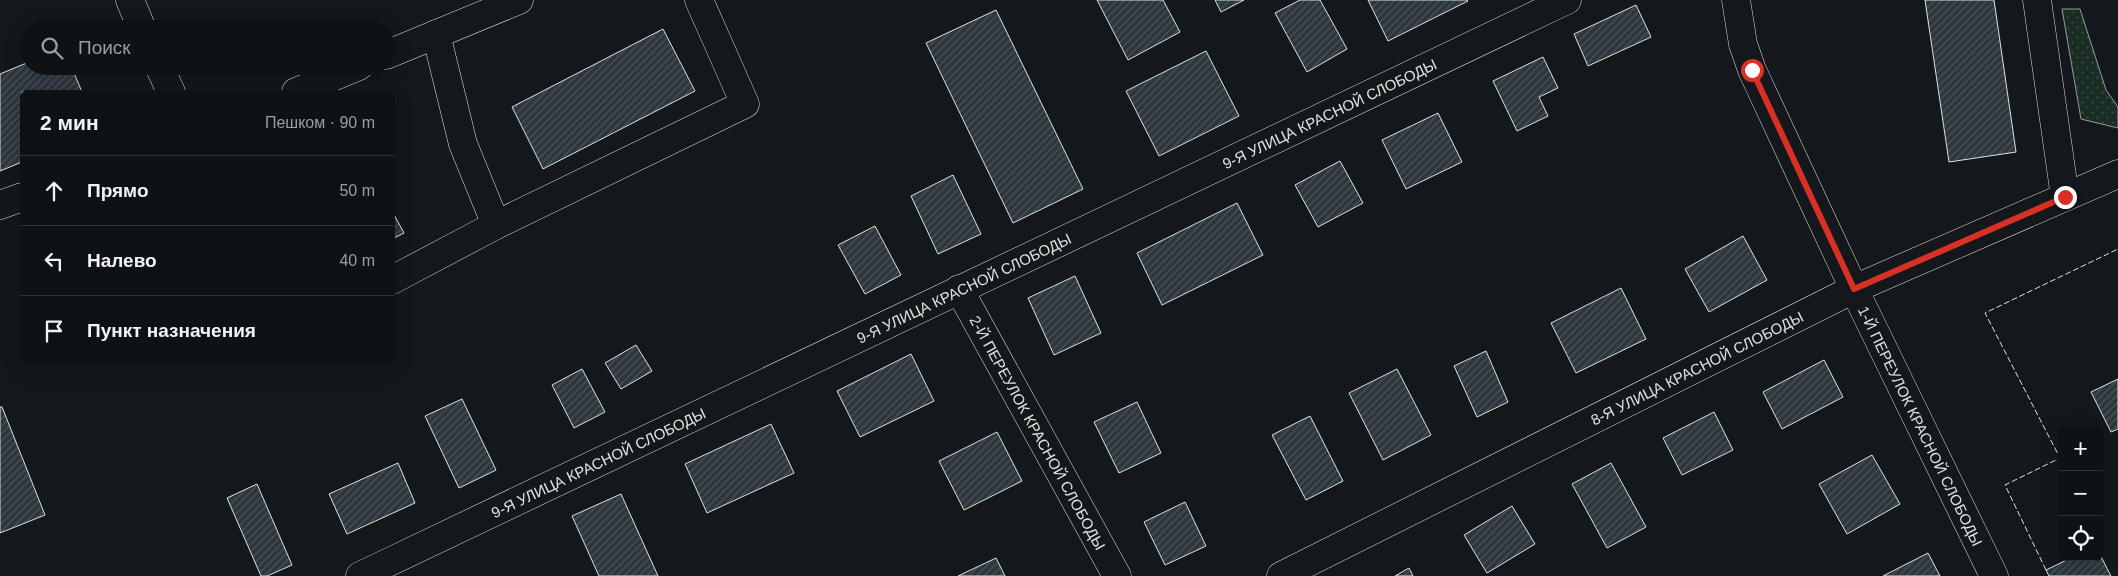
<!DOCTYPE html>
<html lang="ru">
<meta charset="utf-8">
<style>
:root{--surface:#0f1215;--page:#181b1e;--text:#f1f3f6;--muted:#9b9ea0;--line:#2f3234}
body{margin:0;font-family:Helvetica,sans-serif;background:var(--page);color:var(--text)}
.controls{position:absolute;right:15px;bottom:15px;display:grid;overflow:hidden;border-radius:8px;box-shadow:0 5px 20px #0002}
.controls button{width:45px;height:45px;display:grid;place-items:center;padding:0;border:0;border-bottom:1px solid var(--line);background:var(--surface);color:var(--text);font:25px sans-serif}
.stop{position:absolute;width:15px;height:15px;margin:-11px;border:4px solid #d93025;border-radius:50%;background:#fff}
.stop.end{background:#d93025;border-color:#fff;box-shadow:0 1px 5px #0008}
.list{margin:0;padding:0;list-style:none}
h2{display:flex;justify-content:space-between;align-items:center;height:65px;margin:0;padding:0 20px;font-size:21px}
h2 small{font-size:16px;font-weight:400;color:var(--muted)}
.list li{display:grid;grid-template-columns:32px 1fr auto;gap:15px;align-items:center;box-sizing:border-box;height:70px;padding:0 20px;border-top:1px solid var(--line)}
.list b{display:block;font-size:19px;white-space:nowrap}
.list em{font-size:16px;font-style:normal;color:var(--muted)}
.icon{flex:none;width:28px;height:28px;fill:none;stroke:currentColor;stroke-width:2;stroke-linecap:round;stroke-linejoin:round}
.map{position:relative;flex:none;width:2118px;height:576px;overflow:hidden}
.search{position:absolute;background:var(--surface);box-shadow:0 5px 20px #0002;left:20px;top:20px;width:375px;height:55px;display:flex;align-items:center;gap:12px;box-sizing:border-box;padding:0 18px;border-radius:28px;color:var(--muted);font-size:19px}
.panel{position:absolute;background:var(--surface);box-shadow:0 5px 20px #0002;left:20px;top:90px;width:375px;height:275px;border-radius:8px}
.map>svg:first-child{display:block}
.grass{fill:url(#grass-dots);stroke:#939e99}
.building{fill:url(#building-hatch);stroke:#d8e6dc}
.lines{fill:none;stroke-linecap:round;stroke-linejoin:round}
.minor-casing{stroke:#d8e6dc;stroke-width:29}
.minor{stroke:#14181c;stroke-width:28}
.fence{stroke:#d8e6dc;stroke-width:1;stroke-dasharray:6 2.5;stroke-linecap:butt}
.route{stroke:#d93025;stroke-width:6}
.labels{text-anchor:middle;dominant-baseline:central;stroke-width:4;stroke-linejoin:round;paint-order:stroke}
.street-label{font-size:15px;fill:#d8e6dc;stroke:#14181c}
</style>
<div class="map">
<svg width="2118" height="576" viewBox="0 0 2118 576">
<defs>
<pattern id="grass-dots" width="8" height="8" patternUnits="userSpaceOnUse" patternTransform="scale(1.25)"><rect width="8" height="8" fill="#1a2d24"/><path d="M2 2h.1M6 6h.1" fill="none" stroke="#3b4b43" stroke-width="1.8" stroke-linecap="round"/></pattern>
<pattern id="building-hatch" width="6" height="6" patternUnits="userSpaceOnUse" patternTransform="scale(1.25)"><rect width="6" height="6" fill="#2c363c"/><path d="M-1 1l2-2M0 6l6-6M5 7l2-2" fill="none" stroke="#4a5358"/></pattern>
</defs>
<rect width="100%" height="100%" fill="#14181c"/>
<polygon class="grass" points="2062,9 2080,9 2106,90 2118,107 2118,128 2081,119"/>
<g class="building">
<polygon points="1097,0 1163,0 1180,32 1128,60"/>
<polygon points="1215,0 1244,0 1221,12"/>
<polygon points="1300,0 1320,0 1347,49 1307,72 1275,13"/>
<polygon points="1368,0 1467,0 1468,1 1388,41"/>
<polygon points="1925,0 1994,0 2016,152 1949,162"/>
<polygon points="1636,5 1651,37 1588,66 1574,34"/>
<polygon points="996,10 1083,189 1013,223 926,43"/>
<polygon points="663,29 695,91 543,169 512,107"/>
<polygon points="1206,51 1239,116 1159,156 1126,91"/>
<polygon points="1543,57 1558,88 1539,97 1548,116 1517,131 1493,81"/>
<polygon points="29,62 29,66 71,66 82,92 22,92 22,162 0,171 0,74"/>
<polygon points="1438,113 1462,162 1406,189 1382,140"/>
<polygon points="1340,161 1363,203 1318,227 1295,185"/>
<polygon points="953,175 981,234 938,254 911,196"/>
<polygon points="1237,203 1263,255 1162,305 1137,253"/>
<polygon points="392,211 404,233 392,239"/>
<polygon points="875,226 901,275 865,294 838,245"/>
<polygon points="1743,236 1767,280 1709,312 1685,269"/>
<polygon points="1075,276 1101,333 1054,355 1028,298"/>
<polygon points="1621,288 1646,339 1576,373 1551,323"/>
<polygon points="636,345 652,371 621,389 605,363"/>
<polygon points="1486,351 1508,402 1477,417 1454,366"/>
<polygon points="911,354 934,401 860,437 837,391"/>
<polygon points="1824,360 1843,397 1782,429 1763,392"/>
<polygon points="582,369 605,412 574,428 552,385"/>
<polygon points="1397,369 1431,435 1383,460 1349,393"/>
<polygon points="2118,379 2118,429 2111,432 2091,392"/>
<polygon points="462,399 496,470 459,488 425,416"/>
<polygon points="1137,402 1161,453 1119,473 1094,422"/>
<polygon points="0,407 2,407 45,515 0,533"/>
<polygon points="1714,412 1733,450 1682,475 1663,438"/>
<polygon points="1310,416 1343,481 1306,500 1272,435"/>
<polygon points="771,424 794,473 707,513 685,464"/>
<polygon points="997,432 1022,481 964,510 939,461"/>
<polygon points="1872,455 1900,504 1847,534 1819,484"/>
<polygon points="398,463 415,503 347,534 329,494"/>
<polygon points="1611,463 1646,527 1607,548 1572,484"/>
<polygon points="257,484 292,565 267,576 261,576 227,498"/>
<polygon points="621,494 658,576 599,576 572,516"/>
<polygon points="1185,502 1206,546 1165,565 1144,522"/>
<polygon points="1512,506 1535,544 1487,573 1464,535"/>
<polygon points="1928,553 1940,576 1883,576"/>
<polygon points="2099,553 2111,576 2049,576 2046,570 2073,557 2099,557"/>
<polygon points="996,558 1005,576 958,576"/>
<polygon points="1409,568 1413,576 1395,576"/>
</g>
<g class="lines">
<defs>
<g id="minor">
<polyline points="130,0 142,29"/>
<path id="s1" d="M1736 0 1743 44 1752 70 1854 289 1994 576"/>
<polyline points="2037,0 2065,197"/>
<polyline points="436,34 463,144 496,225 745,104 699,0"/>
<polyline points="386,55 519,0"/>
<polyline points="159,66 171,92"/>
<polyline points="296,92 359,66"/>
<polyline points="0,205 22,197"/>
<polyline points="392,280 496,225"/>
<path id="s2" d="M959 289 1117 576"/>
<path id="s3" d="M360 576 1567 0"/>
<path id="s4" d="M1281 576 1854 289 2118 174"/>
</g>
</defs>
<use href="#minor" class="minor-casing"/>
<use href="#minor" class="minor"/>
<polyline class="fence" points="2046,570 2005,485 2060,458 1985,313 2118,249"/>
</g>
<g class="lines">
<polyline class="route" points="1752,70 1854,289 2065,197"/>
</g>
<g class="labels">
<g class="street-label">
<text stroke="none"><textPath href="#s3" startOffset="1074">9-Я УЛИЦА КРАСНОЙ СЛОБОДЫ</textPath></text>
<text stroke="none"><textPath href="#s3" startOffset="669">9-Я УЛИЦА КРАСНОЙ СЛОБОДЫ</textPath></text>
<text stroke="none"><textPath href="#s4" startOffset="465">8-Я УЛИЦА КРАСНОЙ СЛОБОДЫ</textPath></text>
<text stroke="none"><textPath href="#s1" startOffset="466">1-Й ПЕРЕУЛОК КРАСНОЙ СЛОБОДЫ</textPath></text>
<text stroke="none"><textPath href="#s2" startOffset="164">2-Й ПЕРЕУЛОК КРАСНОЙ СЛОБОДЫ</textPath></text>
<text stroke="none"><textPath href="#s3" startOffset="264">9-Я УЛИЦА КРАСНОЙ СЛОБОДЫ</textPath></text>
</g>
</g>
</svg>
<div class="controls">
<button>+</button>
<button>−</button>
<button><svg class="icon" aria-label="locate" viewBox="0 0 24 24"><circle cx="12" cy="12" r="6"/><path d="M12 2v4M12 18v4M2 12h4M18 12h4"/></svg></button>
</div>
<div class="stop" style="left:1752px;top:70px"></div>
<div class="stop end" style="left:2065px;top:197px"></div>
<div class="search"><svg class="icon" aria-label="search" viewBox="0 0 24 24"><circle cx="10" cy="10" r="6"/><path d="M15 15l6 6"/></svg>Поиск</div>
<section class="panel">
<h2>2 мин<small>Пешком · 90 m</small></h2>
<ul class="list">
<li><svg class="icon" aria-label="ahead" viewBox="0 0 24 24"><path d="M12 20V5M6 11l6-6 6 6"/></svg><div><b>Прямо</b></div><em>50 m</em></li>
<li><svg class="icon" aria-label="left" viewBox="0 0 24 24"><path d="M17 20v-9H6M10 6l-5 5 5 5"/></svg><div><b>Налево</b></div><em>40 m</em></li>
<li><svg class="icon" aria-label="arrive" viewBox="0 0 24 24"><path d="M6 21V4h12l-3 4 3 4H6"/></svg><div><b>Пункт назначения</b></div></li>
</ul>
</section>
</div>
